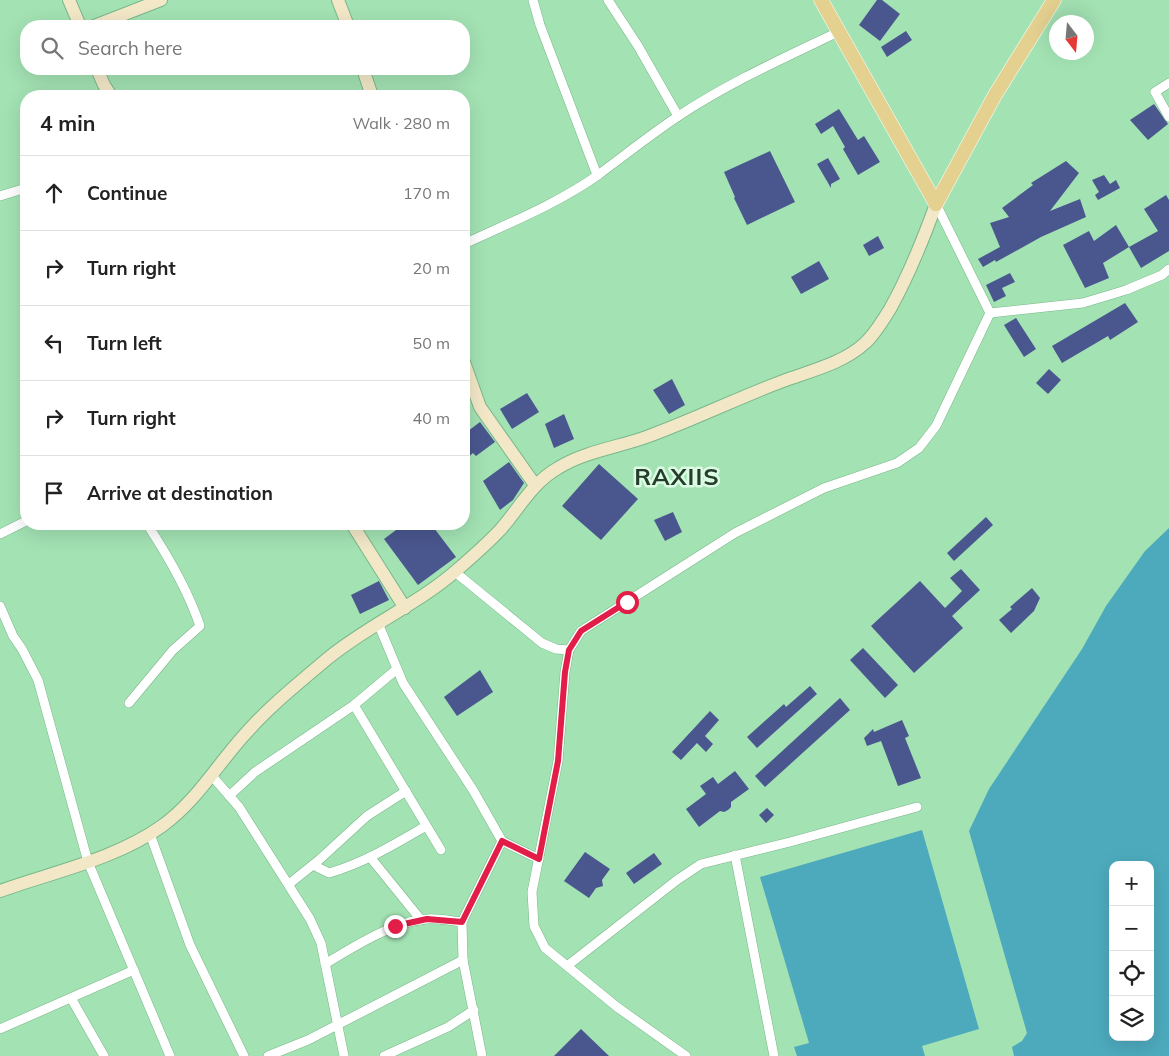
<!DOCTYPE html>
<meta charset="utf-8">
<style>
:root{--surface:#fff;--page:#f2f2f2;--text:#222;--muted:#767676;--line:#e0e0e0}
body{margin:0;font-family:Mulish,sans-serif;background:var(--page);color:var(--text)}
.controls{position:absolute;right:15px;bottom:15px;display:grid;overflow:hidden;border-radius:10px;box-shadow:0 5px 20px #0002}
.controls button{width:45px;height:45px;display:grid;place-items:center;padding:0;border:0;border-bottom:1px solid var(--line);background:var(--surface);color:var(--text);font:25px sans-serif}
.compass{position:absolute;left:1049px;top:15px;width:45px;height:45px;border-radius:50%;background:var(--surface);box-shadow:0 5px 20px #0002;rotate:164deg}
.stop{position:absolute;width:15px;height:15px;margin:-11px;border:4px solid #e11d48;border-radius:50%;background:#fff}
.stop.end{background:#e11d48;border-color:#fff;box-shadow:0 1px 5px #0008}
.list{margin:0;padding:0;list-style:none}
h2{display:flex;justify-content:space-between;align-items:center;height:65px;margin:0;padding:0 20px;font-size:21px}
h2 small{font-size:16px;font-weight:400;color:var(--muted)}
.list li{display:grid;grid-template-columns:32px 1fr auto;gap:15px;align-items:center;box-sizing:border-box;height:75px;padding:0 20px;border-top:1px solid var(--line)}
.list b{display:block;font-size:19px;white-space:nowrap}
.list em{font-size:16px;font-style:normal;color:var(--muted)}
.icon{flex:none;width:28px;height:28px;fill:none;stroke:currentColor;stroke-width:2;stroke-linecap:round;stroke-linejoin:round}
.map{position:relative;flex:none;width:1169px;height:1056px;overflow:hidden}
.search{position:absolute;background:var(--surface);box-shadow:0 5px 20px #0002;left:20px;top:20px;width:450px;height:55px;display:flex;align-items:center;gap:12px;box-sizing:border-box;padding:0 18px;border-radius:20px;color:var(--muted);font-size:19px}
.panel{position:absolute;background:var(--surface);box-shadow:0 5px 20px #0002;left:20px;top:90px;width:450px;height:440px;border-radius:20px}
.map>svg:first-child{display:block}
.water{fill:#4daabd;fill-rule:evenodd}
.building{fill:#4a578f}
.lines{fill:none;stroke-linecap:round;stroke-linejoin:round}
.street-casing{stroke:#79b78a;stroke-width:10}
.secondary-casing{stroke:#79b78a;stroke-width:14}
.primary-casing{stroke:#fff;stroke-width:15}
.street{stroke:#fff;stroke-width:9}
.secondary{stroke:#f2e8c8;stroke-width:12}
.primary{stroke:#e4d190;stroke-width:14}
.route{stroke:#e11d48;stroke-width:6}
.labels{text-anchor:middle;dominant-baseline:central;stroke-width:5;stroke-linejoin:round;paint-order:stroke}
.district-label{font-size:24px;font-weight:bold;letter-spacing:1px;fill:#243e2b;stroke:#dbfbe3}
</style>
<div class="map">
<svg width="1169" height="1056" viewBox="0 0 1169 1056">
<rect width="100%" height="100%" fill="#a3e2b3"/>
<g class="water">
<path d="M1169 528V1056H1014L1012 1047 1022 1041 1027 1033 969 831 989 789 1082 649 1106 606 1145 551ZM1113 865H1150V1037H1113Z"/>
<polygon points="922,830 979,1029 922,1046 925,1056 797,1056 794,1047 809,1043 760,877"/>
</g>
<g class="building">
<polygon points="877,0 882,0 900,14 880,41 859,25"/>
<polygon points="906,31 912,40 887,57 881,47"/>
<polygon points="1154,104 1168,124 1148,140 1130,120"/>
<polygon points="839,109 858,140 864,136 880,162 858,175 843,149 845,147 833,126 821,134 815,124"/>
<polygon points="770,151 795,202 747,225 734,198 735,197 724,172"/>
<polygon points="828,158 840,179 831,184 831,188 817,164"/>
<polygon points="1066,161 1079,173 1050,211 1080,199 1086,217 1041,237 996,262 995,260 983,267 978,259 1000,247 990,223 1009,217 1002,208 1033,185 1031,183"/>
<polygon points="1104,175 1110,184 1116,180 1120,188 1098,200 1095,195 1099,192 1092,180"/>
<polygon points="1166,195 1169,200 1169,251 1141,268 1129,247 1158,231 1144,209"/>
<polygon points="1116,225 1129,247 1103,263 1109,278 1085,288 1063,245 1089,231 1094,241"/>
<polygon points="878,236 884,248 869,256 863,245"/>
<polygon points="819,261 829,279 801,294 791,277"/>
<polygon points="1010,273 1015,282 1002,288 1006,296 994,302 986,285"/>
<polygon points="1125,303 1138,322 1110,340 1108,336 1062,363 1052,346"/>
<polygon points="1016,318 1036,349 1024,357 1004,325"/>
<polygon points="1049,369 1061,380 1048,394 1036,383"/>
<polygon points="672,379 685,405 669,414 653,390"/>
<polygon points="527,393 539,412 512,429 500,409"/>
<polygon points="564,414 574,439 554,448 545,424"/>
<polygon points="480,422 495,442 476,456 473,453 464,461 464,434"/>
<polygon points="509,462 524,483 513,500 500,510 483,481"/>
<polygon points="599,464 638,499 601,540 562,506"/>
<polygon points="673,512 682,532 665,541 654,520"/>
<polygon points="986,517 993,525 954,561 947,553"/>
<polygon points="404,524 431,524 456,557 418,585 384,539"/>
<polygon points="961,569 980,590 952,616 963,628 914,673 871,626 920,581 945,608 962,591 950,578"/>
<polygon points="379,581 389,600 360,614 351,595"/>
<polygon points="1032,588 1040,598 1034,611 1011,633 999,620 1012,609 1010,607"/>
<polygon points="863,648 898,685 885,698 850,660"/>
<polygon points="480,670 493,692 457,716 444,697"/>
<polygon points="810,686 817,694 757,748 747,737 784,704 786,707"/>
<polygon points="840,698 850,710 765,787 755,776"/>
<polygon points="710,711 719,720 705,736 713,744 706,752 697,743 681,760 672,752"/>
<polygon points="902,720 909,736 905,738 921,778 898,786 881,741 867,746 864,738 873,729 874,732"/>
<polygon points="735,771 749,789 731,802 731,807 728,810 724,812 720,811 699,827 686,809 706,794 700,786 713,777 718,784"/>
<polygon points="767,808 774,815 766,823 759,815"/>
<polygon points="585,852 610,869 602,880 603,886 596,888 589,898 564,881"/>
<polygon points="654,853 662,864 634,884 626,873"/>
<polygon points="581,1029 609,1056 554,1056"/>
</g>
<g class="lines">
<defs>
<g id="street">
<polyline points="533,0 540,25 597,175"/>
<polyline points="608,0 638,46 678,116"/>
<polyline points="1169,83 1155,92 1169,117"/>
<polyline points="0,196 26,188"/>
<polyline points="936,204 990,313"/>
<path d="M464 244C509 223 557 204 598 175 625 155 650 135 677 117 728 83 784 58 838 32"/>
<polyline points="990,313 1083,303 1126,290 1162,275 1169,269"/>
<polyline points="0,534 26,521"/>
<polyline points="455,572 542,643 556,649 569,650"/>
<polyline points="0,606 13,636 22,649 38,680 88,862 170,1056"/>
<polyline points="378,623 403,683 473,790 502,841 539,859"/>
<path d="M129 703 173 650 200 626C188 590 168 556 147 524"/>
<polyline points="354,705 441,850"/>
<polyline points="212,776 239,807 310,919 321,943 344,1056"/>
<polyline points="229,796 255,772 354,705 397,669"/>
<polyline points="150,834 190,945 244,1056"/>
<polyline points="735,855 774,1056"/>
<polyline points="370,857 421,920"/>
<path d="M313 865 329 873C364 863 395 844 426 826"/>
<polyline points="289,884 319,860 367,816 406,791"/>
<path d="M325 964C353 947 394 921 427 919 439 918 451 921 462 922"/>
<polyline points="567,966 677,880 701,864 790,842 917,807"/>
<polyline points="71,998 104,1056"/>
<polyline points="0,1029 134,970"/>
<polyline points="268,1056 308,1040 463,960"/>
<polyline points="384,1056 448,1027 474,1010"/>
<polyline points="482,1056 463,960 462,922 502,841"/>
<polyline points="686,1056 617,1007 545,948 534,926 532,892 558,761 565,672 569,650 581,631 735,533 824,488 897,463 919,448 936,426 990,313"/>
</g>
<g id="secondary">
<polyline points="69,0 80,26"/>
<polyline points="338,0 348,26"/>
<polyline points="94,26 161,0"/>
<polyline points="97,69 104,85 111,96"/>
<polyline points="363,69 372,96"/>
<polyline points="464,362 480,407 535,485"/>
<polyline points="352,524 405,608"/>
<path d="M0 891C53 872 116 859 162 826 197 801 218 763 247 732 271 705 300 682 327 659 368 625 417 605 457 570 472 557 487 544 501 529 520 507 532 483 558 468 585 451 620 447 649 436 695 419 738 398 783 381 810 371 844 363 865 343 875 334 883 320 890 309 909 275 923 240 936 204"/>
</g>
<g id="primary">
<polyline points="821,0 936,204"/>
<polyline points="936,204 995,95 1054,0"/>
</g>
</defs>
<use href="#street" class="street-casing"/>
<use href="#secondary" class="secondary-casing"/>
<use href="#primary" class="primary-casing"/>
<use href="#street" class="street"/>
<use href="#secondary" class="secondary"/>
<use href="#primary" class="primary"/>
</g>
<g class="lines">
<polyline class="route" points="395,926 427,919 462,922 502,841 539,859 558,761 565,672 569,650 581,631 627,602"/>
</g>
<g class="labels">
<g class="district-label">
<text x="677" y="476">RAXIIS</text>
</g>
</g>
</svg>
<div class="controls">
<button>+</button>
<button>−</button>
<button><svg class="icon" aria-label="locate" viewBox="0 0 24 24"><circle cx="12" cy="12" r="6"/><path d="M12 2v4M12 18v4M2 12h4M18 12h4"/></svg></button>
<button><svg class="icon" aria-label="layers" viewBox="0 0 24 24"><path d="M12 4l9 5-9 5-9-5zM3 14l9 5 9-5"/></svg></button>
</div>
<svg class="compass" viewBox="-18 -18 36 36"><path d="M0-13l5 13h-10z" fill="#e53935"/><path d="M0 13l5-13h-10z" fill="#767676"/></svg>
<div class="stop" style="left:627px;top:602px"></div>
<div class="stop end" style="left:395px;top:926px"></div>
<div class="search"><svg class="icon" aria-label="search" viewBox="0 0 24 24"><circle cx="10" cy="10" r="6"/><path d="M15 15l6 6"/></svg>Search here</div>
<section class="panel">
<h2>4 min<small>Walk · 280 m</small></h2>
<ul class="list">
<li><svg class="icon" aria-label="ahead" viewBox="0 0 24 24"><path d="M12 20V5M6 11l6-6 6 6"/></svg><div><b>Continue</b></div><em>170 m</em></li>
<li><svg class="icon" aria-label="right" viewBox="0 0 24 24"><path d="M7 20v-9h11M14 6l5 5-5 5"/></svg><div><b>Turn right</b></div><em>20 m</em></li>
<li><svg class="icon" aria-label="left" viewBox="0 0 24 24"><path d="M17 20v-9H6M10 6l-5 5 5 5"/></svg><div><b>Turn left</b></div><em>50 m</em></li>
<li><svg class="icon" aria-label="right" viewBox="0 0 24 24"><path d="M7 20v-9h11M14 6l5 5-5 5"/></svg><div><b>Turn right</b></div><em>40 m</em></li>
<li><svg class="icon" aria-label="arrive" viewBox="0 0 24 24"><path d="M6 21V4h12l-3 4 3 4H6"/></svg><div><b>Arrive at destination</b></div></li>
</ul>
</section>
</div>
